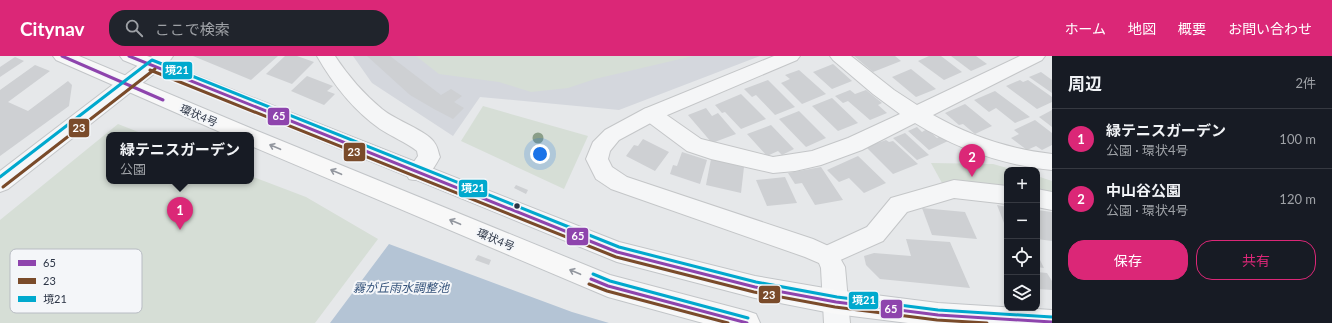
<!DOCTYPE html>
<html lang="ja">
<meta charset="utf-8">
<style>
:root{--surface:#171b24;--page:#20242c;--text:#f1f3f6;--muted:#9ea1a6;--line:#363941;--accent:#db2777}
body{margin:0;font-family:Lato,"Noto Sans JP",sans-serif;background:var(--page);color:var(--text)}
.controls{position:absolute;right:12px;bottom:12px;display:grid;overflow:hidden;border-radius:8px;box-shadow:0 2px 6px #0003}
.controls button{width:36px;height:36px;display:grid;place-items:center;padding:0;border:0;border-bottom:1px solid var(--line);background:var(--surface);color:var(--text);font:20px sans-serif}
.you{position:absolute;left:540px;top:98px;width:14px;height:14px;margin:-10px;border:3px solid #fff;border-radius:50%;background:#1a73e8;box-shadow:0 0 0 6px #1a73e833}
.badge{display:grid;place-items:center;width:26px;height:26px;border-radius:50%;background:var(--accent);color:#fff;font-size:13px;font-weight:700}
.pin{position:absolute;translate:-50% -33px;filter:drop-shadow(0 1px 2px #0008)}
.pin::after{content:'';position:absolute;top:21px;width:14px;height:12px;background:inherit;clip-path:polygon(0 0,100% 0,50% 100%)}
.popup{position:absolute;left:106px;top:76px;width:148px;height:52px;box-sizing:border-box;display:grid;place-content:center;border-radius:8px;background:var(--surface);filter:drop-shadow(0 1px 3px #0005);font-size:13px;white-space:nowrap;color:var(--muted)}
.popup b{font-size:15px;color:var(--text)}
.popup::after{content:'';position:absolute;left:50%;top:100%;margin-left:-8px;border:8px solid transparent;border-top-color:var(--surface)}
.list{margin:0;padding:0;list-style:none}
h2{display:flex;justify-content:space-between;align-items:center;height:52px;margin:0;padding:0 16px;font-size:17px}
h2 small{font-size:13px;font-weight:400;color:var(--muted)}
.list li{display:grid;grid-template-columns:26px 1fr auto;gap:12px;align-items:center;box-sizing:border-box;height:60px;padding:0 16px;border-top:1px solid var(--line)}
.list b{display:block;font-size:15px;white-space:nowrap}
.list p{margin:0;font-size:13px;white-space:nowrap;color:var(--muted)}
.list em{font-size:13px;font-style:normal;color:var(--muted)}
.actions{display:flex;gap:8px;padding:12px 16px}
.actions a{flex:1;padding:9px 0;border:1px solid var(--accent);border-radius:16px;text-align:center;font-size:14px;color:var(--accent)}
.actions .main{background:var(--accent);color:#fff}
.icon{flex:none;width:22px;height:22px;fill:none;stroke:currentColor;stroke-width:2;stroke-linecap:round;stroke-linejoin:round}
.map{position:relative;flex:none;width:1052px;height:267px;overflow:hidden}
header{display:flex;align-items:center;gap:24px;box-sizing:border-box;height:56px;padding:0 20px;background:var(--accent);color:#fff}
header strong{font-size:19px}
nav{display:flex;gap:22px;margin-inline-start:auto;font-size:14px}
.search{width:280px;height:36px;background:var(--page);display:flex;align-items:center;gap:10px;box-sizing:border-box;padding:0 14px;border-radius:16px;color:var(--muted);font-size:15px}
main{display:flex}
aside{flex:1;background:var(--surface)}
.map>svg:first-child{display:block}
.built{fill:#d4d7dd}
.green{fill:#d6ded6}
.water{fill:#b4c4d5}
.building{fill:#ced0d3}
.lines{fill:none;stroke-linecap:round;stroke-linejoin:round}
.minor-casing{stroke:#c4c6c8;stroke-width:2}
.tertiary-casing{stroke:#c4c6c8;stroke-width:2}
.primary-casing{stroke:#c2c5c8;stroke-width:2}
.minor{fill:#f5f6f7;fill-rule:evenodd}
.tertiary{fill:#f5f6f7;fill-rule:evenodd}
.primary{fill:#f8f8f8;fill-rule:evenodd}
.bus-1-casing{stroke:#f4f6f9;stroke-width:6}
.bus-2-casing{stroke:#f4f6f9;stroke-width:6}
.bus-3-casing{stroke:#f4f6f9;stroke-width:6}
.bus-1{stroke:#8e44ad;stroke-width:3}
.bus-2{stroke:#7a4b2a;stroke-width:3}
.bus-3{stroke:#00a9ce;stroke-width:3}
.tree{fill:#8a9e88}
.oneway{stroke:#92969e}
.bus-dot{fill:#2b3445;stroke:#f4f6f9;stroke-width:1.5}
.labels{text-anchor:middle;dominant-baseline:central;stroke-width:4;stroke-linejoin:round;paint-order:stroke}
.street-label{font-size:11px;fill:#2b3445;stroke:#f4f6f9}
.water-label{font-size:12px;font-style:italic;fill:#34527a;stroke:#f4f6f9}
.key{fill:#f4f6f9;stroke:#b8bcc3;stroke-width:1}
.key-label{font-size:11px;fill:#2b3445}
.line-badge{stroke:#f4f6f9;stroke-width:1.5}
.badge-label{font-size:11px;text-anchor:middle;font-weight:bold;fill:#fff}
</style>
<header>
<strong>Citynav</strong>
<div class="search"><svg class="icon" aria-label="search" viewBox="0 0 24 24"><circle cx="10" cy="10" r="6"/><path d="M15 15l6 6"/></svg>ここで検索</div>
<nav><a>ホーム</a><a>地図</a><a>概要</a><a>お問い合わせ</a></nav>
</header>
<main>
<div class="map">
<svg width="1052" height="267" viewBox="0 0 1052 267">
<rect width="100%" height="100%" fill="#e6e8ea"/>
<polygon class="built" points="353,0 760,0 619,54 480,41 453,80 372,27"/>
<g class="green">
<polygon points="416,0 693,0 595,23 568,32 531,36 499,26 439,18"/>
<polygon points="483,50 588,80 564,133 461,85"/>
<polygon points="118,68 146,79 109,79 109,125 251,125 251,120 306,141 378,183 315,267 0,267 0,164"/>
<polygon points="931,107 993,108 1014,114 1007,114 1007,132 942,127"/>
<polygon points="1037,120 1052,125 1052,141 1037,137"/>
</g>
<polygon class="water" points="389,188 572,256 609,267 330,267"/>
<g class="building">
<polygon points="193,0 278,0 251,24"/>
<polygon points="285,0 297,0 314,6 292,28 266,18"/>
<polygon points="367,0 390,0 441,39 451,33 462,40 454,46 464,52 453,63 434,53 410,39"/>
<polygon points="854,0 895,0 901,5 873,16"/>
<polygon points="929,0 941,0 962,16 944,24 918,5"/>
<polygon points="951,0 976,0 987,8 971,15"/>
<polygon points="15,1 24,5 0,21 0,11"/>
<polygon points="833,8 852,25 832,33 813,16"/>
<polygon points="35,9 50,15 8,46 28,55 68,25 72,29 69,50 0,100 0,34"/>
<polygon points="911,13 936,33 916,41 892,21"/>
<polygon points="799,14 826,38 802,48 781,27 790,23 785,19"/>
<polygon points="1041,16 1052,24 1052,37 1029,21"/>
<polygon points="307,20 333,30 327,35 335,38 324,49 291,35"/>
<polygon points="768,24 795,51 775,59 756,39 752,41 744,33"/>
<polygon points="1020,24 1023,26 1028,24 1052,41 1052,46 1037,53 1006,30"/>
<polygon points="850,34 855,38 866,34 882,47 878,49 887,57 870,64 848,45 843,47 835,40"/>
<polygon points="995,35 1030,61 1015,67 996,52 989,56 974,44"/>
<polygon points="741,38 766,63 741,73 725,56 722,57 715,49"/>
<polygon points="832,42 858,67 838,75 812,50"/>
<polygon points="965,48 992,70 975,78 963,68 959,69 945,57"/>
<polygon points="706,52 712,60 718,57 736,78 712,87 688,59"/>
<polygon points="1052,54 1052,71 1039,61"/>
<polygon points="799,55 826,82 806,91 779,63"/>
<polygon points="1035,64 1052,77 1052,89 1042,94 1036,90 1027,94 1011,82 1019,78 1014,74"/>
<polygon points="771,69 794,93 782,99 778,95 767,100 747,78"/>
<polygon points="917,71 922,76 927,73 937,82 941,80 948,85 929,94 908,75"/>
<polygon points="905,77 929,99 917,104 893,82"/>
<polygon points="643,83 669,96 655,115 626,100 634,89 638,90"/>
<polygon points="886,84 889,86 893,85 918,108 893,118 866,91"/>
<polygon points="682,96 707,104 700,128 670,118 673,109 677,110"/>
<polygon points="858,100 886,127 864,137 849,122 839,126 827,114"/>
<polygon points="711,103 744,111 741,137 706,129"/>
<polygon points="821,111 843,144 815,149 802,127 795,128 788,117"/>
<polygon points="785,121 797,147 767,150 756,124"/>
<polygon points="516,129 528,134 526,138 514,132"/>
<polygon points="997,149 1007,151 1007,167 1004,167"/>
<polygon points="922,152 965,156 977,183 932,179"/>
<polygon points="1037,154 1052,156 1052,185 1037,183"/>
<polygon points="906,183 950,186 970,232 880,223 866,209 864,200 874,197 911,200"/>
<polygon points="1037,198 1044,212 1037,211"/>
<polygon points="478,199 491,204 489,209 475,204"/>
<polygon points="1037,216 1047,217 1052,225 1052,234 1037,233"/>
</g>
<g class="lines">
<defs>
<g id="minor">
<path d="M152 0H173C167 10 157 17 145 14L143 9Z"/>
<path d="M317 0H335C348 20 364 38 382 53 395 64 427 75 434 86 438 91 438 96 440 101 433 114 425 128 409 123L406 117 418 100 417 95C406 86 392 81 380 73 353 54 333 28 317 0Z"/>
<path d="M830 0H851L894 34 917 49 1020 0H1045L1042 4 933 59C970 80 1009 93 1052 98V114C1003 109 957 93 915 67L862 94 821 109 795 115 773 117 711 103 687 95 644 63 641 58 644 53 651 51 658 53 701 83 773 101 812 95 848 82 900 58 873 38 833 4Z"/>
<polygon points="954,124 1007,130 1007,148 954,142 907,156 883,185 827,210 819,207 815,200 819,193 867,171 891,142"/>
<polygon points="1037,133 1052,136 1052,154 1037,151"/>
</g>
<g id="tertiary">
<polygon points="774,0 800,0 797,4 658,63 619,84 610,95 608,103 612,111 627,121 813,183 835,193 845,211 850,267 824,267 821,212 819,207 805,201 611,133 596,123 586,103 593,86 605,74 644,53"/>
<polygon points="152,3 159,4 161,9 159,14 8,133 0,136 0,115 145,4"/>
</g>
<g id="primary">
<polygon points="53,0 79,0 255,74 610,219 747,255 756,258 760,267 703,267 608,241 251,90 251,79 227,79 56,4"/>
<polygon points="120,0 147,0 619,186 755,220 836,234 938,247 1052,254 1052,267 908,267 836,258 755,242 617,206 123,4"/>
</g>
</defs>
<use href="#minor" class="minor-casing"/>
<use href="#tertiary" class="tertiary-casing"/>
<use href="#primary" class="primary-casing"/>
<use href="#minor" class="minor"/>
<use href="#tertiary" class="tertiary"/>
<use href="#primary" class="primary"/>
<defs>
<g id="bus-1">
<polyline points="62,0 163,44"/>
<polyline points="129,0 617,196 755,231 836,246 938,259 1052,266"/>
<polyline points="591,223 608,230 747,267"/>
</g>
<g id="bus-2">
<polyline points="150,14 616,201 754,236 835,251 937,264 987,267"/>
<polyline points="3,131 155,13"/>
<polyline points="589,228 607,235 728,267"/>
</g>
<g id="bus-3">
<polyline points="0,121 152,4 619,191 756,226 837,241 938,254 1052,261"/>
<polyline points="593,218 610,225 748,262"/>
</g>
</defs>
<use href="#bus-1" class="bus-1-casing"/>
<use href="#bus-2" class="bus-2-casing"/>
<use href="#bus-3" class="bus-3-casing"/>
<use href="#bus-1" class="bus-1"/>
<use href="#bus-2" class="bus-2"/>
<use href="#bus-3" class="bus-3"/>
</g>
<circle class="tree" cx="538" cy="82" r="5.5"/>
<defs><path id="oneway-shaft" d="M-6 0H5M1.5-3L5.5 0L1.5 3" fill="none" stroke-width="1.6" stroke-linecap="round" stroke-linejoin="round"/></defs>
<g class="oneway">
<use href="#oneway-shaft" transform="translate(275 91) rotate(-157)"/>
<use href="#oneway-shaft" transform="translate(336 116) rotate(-157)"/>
<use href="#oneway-shaft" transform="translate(455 166) rotate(-157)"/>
<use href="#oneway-shaft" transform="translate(575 216) rotate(-157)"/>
</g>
<circle class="bus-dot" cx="517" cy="150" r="3.5"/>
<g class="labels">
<g class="street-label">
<text transform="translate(199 59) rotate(23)">環状4号</text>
<text transform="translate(496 183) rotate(23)">環状4号</text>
</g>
<g class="water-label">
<text x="401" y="231">霧が丘雨水調整池</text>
</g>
</g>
<rect x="10" y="193" width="132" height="64" rx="6" class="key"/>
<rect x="18" y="204" width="18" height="6" fill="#8e44ad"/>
<rect x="18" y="222" width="18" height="6" fill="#7a4b2a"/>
<rect x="18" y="240" width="18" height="6" fill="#00a9ce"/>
<g class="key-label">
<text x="43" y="211">65</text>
<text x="43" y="229">23</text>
<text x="43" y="247">境21</text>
</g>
<g class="line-badge">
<rect x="162" y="5" width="31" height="19" rx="4" fill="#00a9ce"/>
<rect x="267" y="51" width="23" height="19" rx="4" fill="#8e44ad"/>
<rect x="68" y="62" width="22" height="20" rx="4" fill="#7a4b2a"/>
<rect x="343" y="86" width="23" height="20" rx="4" fill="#7a4b2a"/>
<rect x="458" y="123" width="30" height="19" rx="4" fill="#00a9ce"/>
<rect x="566" y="171" width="23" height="19" rx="4" fill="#8e44ad"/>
<rect x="758" y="229" width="23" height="19" rx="4" fill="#7a4b2a"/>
<rect x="848" y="235" width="31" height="19" rx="4" fill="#00a9ce"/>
<rect x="880" y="243" width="23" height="20" rx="4" fill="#8e44ad"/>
</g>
<g class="badge-label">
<text x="177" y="18">境21</text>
<text x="279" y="64">65</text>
<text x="79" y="76">23</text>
<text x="354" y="100">23</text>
<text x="473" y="136">境21</text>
<text x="578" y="184">65</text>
<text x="769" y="243">23</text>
<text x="864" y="248">境21</text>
<text x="891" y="257">65</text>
</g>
</svg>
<div class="controls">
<button>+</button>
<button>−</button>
<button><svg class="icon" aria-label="locate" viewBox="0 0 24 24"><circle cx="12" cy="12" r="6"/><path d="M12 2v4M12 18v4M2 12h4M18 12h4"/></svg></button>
<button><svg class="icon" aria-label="layers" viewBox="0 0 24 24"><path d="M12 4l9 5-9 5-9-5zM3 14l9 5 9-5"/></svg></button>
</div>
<div class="you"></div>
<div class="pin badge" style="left:180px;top:174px">1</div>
<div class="popup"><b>緑テニスガーデン</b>公園</div>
<div class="pin badge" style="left:972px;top:121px">2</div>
</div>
<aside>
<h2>周辺<small>2件</small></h2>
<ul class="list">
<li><span class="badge">1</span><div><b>緑テニスガーデン</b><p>公園 · 環状4号</p></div><em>100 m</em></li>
<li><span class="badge">2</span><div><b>中山谷公園</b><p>公園 · 環状4号</p></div><em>120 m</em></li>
</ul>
<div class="actions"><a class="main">保存</a><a>共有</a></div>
</aside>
</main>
